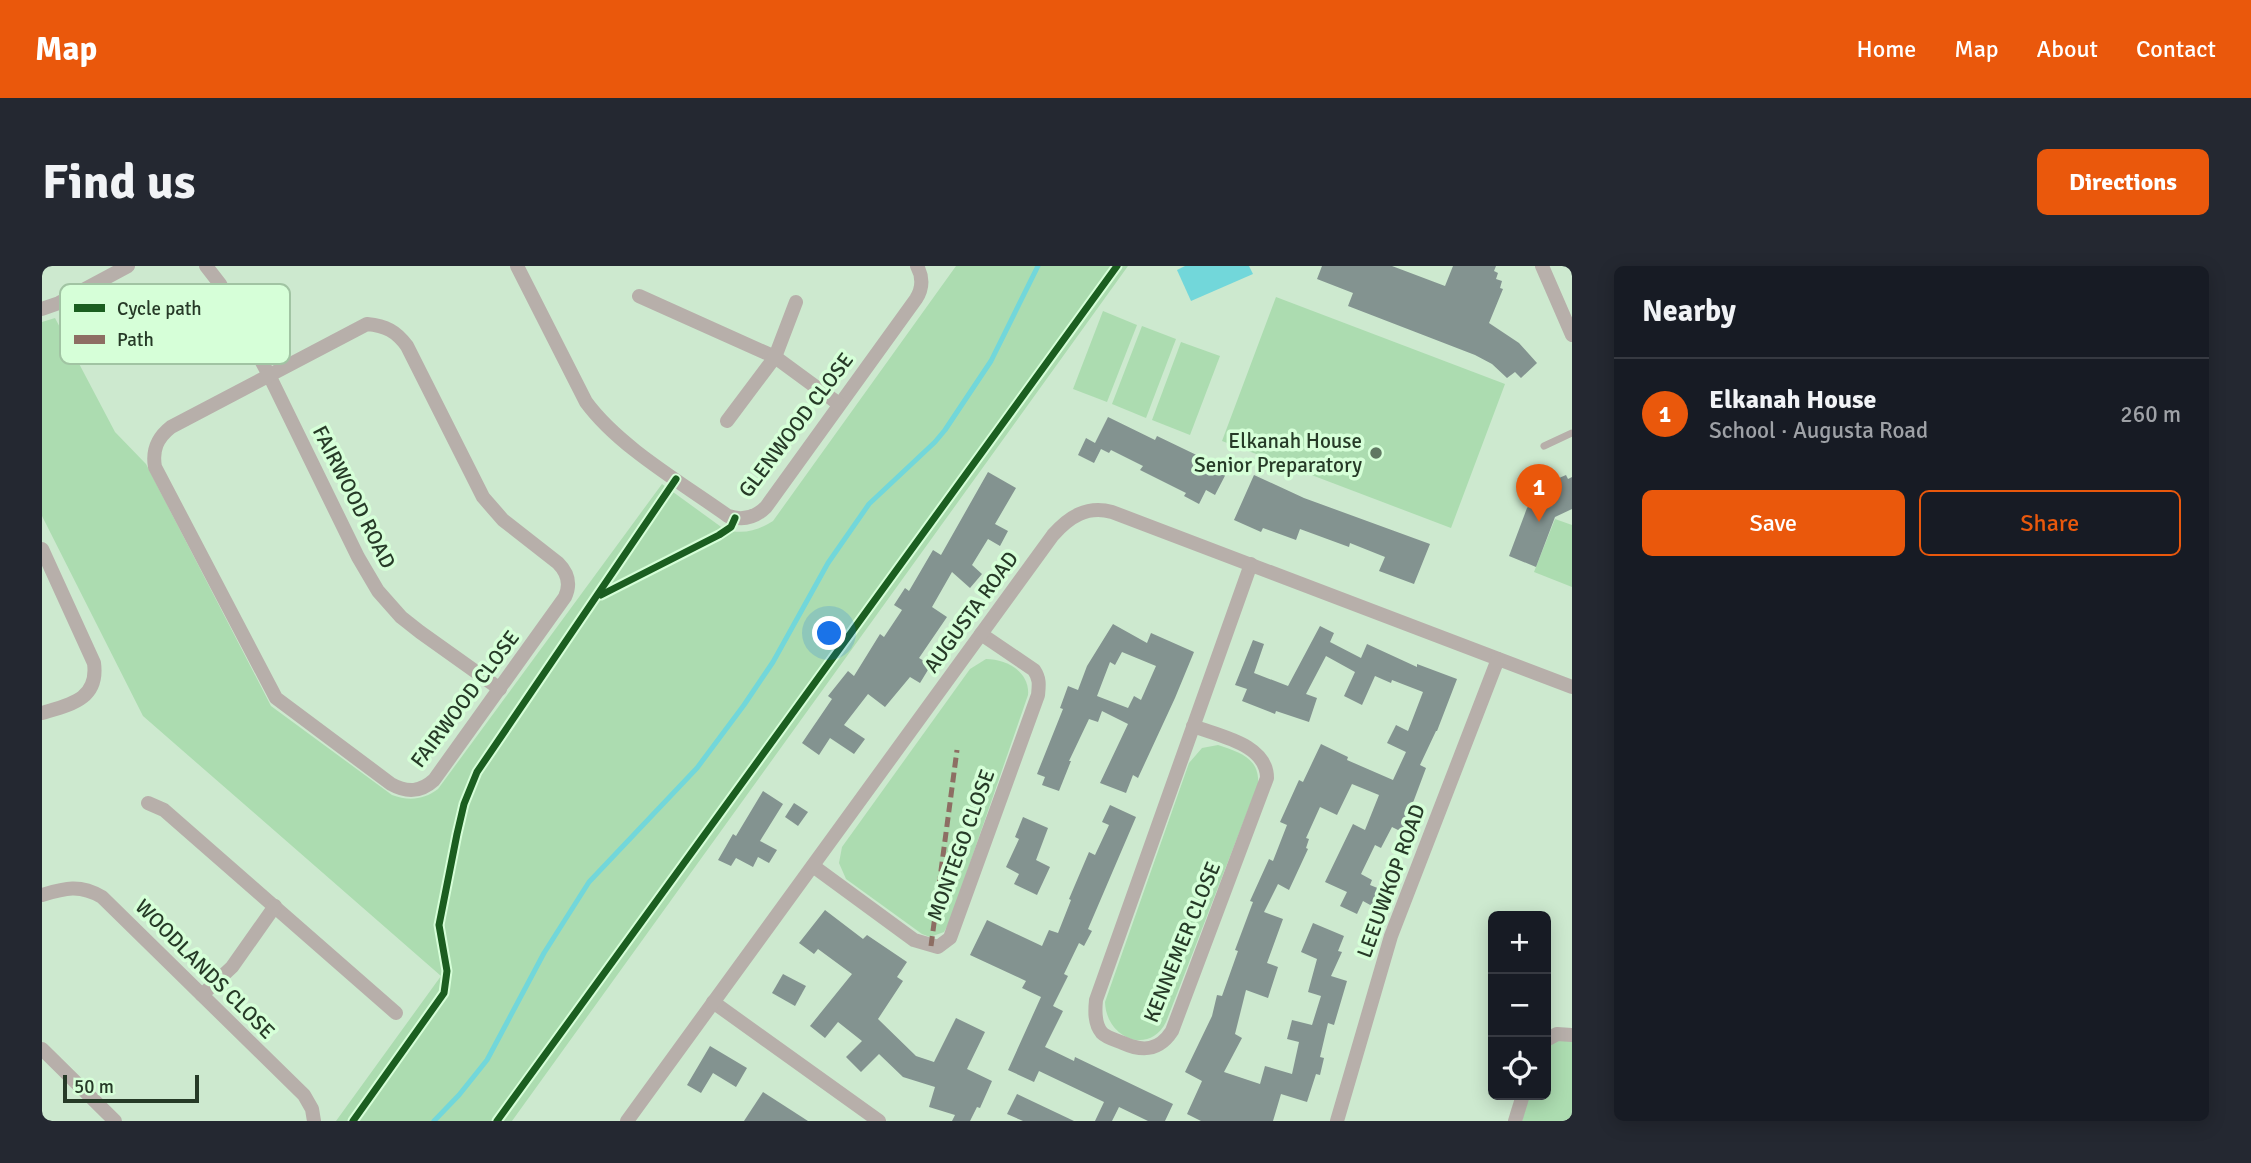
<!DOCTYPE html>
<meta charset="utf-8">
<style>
:root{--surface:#171b24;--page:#242831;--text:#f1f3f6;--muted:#9ea1a6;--line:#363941;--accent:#ea580c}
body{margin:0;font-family:Signika,sans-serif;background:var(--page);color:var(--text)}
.controls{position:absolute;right:21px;bottom:21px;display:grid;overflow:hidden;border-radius:10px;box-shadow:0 4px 18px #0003}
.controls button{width:63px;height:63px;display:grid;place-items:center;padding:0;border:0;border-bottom:2px solid var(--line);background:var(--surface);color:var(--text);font:35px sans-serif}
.scale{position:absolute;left:21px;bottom:18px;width:136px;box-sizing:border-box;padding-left:7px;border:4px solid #263a27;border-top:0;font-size:19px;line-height:24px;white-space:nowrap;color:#263a27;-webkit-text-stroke:5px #d6ffd8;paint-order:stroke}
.you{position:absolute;left:788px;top:368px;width:24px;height:24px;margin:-18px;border:5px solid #fff;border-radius:50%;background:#1a73e8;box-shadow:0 0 0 10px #1a73e833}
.badge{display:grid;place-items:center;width:46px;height:46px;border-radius:50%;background:var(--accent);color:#fff;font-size:23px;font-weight:700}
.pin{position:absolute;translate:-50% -58px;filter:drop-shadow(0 2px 4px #0008)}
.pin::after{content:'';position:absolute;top:37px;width:24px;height:21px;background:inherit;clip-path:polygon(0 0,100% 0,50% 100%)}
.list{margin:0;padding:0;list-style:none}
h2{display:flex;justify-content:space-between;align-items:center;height:91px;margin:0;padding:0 28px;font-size:30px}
h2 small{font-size:23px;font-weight:400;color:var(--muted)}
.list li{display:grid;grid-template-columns:46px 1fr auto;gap:21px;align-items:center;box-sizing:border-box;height:112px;padding:0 28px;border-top:2px solid var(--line)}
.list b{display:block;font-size:26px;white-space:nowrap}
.list p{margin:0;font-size:23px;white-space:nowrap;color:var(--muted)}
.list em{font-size:23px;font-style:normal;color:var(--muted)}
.actions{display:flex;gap:14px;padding:21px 28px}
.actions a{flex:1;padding:16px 0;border:2px solid var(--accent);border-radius:10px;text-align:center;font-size:24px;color:var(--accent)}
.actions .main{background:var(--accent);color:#fff}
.icon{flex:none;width:38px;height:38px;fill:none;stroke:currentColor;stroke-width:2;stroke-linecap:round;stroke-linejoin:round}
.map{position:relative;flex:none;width:1530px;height:855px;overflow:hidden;border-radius:10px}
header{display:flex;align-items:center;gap:42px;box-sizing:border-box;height:98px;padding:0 35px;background:var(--accent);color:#fff}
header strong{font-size:33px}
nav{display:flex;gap:38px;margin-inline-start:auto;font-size:24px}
.intro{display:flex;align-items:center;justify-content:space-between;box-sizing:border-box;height:168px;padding:0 42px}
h1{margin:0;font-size:49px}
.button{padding:18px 32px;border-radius:10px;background:var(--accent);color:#fff;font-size:24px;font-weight:700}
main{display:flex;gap:42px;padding:0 42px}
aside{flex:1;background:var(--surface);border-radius:10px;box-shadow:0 4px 18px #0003}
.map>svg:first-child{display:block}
.green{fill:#acdcb0}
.water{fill:#72d7da}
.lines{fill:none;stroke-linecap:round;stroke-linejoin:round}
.stream{stroke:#72d7da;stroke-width:5}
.building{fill:#839390;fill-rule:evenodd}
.service{stroke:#b7afaa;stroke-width:7}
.minor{stroke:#b7afaa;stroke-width:14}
.quiet{stroke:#8d6e63;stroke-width:5;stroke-dasharray:10 5;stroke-linecap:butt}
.cycleway-casing{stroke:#d6ffd8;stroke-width:11}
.cycleway{stroke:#1b5e20;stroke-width:7}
.poi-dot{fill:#607762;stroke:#d6ffd8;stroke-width:2.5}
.labels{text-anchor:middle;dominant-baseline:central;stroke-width:7;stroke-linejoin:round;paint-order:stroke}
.street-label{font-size:21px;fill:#263a27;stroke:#d6ffd8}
.poi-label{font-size:21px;fill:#263a27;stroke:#d6ffd8;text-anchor:end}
.key{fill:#d6ffd8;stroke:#a1c4a3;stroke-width:2}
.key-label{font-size:19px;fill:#263a27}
</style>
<header>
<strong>Map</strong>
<nav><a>Home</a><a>Map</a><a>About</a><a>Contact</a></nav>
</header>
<div class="intro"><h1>Find us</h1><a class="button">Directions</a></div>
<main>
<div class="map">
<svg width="1530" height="855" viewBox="0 0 1530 855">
<rect width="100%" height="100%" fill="#cde9cf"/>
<g class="green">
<path d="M914 0H1086L470 855H294L399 710 101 450 0 250V56L13 52 73 166 104 198 229 440 350 529C366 535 382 534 396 523L620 218 682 263C700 269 715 265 731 255Z"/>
<polygon points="1234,31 1463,118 1409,262 1180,175"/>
<polygon points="1061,45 1095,59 1065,136 1031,123"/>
<polygon points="1100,60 1134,73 1104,152 1070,138"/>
<polygon points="1139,76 1178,90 1148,169 1110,154"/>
<polygon points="1513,253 1530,259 1530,321 1492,306"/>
<path d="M944 393C965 393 988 406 986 429L908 655 902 666 888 671 880 668 804 613 797 597 800 581 928 403Z"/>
<path d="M1176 479C1197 486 1218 492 1216 518L1124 756C1107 790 1064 772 1063 736L1147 497 1160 482Z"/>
<polygon points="1530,772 1530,855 1480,855 1486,829 1504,829 1504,782 1514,774"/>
</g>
<polygon class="water" points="1143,0 1207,0 1211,8 1149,35 1135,4"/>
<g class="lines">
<polyline class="stream" points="392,855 417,829 445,794 502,687 547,616 655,502 702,439 731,396 786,297 827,238 893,176 903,164 949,95 996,0"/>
</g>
<g class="building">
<polygon points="1280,0 1350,0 1403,20 1411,0 1454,0 1452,5 1456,7 1454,13 1460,15 1458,22 1461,23 1447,57 1477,77 1495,97 1479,112 1473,106 1465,112 1450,98 1433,89 1306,40 1311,27 1275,13"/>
<polygon points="1066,151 1113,174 1115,170 1167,195 1168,192 1187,202 1173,229 1164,224 1157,238 1142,230 1144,227 1098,204 1101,200 1069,184 1067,187 1059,183 1052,197 1036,189 1044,172 1053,177"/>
<polygon points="946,206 974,222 953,258 966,265 958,280 946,273 930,299 940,308 928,322 910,306 890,341 905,351 877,392 889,399 878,417 868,411 843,441 826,428 802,459 823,473 812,488 788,472 777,489 760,477 790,433 786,430 806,405 812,410 838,368 842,371 860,344 852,339 863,322 867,325 891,284 899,289"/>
<polygon points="1212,209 1262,232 1388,278 1372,318 1337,305 1343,291 1308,277 1307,281 1258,263 1254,274 1221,262 1219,266 1192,254"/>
<polygon points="1524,209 1526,213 1530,211 1530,243 1513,251 1494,301 1467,290 1485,242 1498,226 1512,219 1510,215"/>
<path d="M1071 358 1105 377 1109 367 1152 386 1133 432 1096 512 1091 509 1084 527 1058 517 1086 458 1060 445 1056 456 1047 453 1027 495H1029L1017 525 1000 519 1003 511 995 508 1021 443 1018 442 1026 420 1036 424 1045 400ZM1080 386 1114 400 1099 434 1092 430 1086 442 1055 430 1068 396 1073 399Z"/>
<polygon points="1278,360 1292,367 1288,376 1319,392 1325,378 1375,401 1375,398 1415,413 1395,465 1394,465 1378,499 1384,502 1360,566 1350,561 1339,582 1333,579 1319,608 1330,614 1328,619 1338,623 1330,640 1321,635 1315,648 1298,640 1305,626 1283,616 1311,558 1323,564 1337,529 1310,518 1295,549 1278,541 1264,572 1267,573 1264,582 1266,583 1247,624 1236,618 1222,646 1241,653 1225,697 1236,701 1226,732 1204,724 1193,768 1200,772 1182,806 1218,818 1223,800 1250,808 1257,776 1245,773 1250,754 1270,759 1279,730 1266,726 1275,693 1259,686 1271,657 1302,670 1296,685 1300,686 1289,710 1305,715 1292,759 1286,757 1278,791 1282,792 1278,809 1274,808 1265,836 1239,828 1231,855 1159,855 1145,848 1160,815 1143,806 1170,750 1175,729 1180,730 1196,685 1193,684 1211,636 1208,635 1227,593 1231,595 1245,559 1238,556 1257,514 1261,516 1279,478 1306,491 1305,494 1351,514 1364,486 1345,477 1354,459 1366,465 1381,426 1350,414 1349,417 1333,410 1320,439 1302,430 1313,406 1284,390 1264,428 1275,432 1267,456 1234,445 1233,448 1200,435 1205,423 1193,419 1211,374 1222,378 1212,407 1246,420"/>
<polygon points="721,525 741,538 718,575 735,584 727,597 716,591 711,601 694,592 689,600 676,594 691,568 694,570"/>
<polygon points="752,537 766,546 756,560 743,551"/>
<polygon points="1068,539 1094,551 1046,663 1050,665 1042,680 1037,677 1022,708 1026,710 1011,740 1021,745 1003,781 1032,795 1033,791 1131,838 1123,855 1106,855 1077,841 1070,855 1053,855 1062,836 997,805 992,816 966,804 999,731 980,722 984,715 928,689 945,654 1000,680 1007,664 1016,667 1029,634 1027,633 1047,586 1053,589 1067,559 1060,556"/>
<polygon points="981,551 1006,562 994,594 1008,601 995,629 972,618 977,608 964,601 977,573 973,571"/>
<polygon points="783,644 821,673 825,669 865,696 855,711 861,715 836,753 874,790 892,796 914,752 943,766 925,803 950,815 938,842 935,841 928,855 910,855 913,849 887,841 893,821 861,811 837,788 819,806 804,791 820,775 796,756 783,772 768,760 810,708 776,683 772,688 757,677"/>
<polygon points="741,708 764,720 753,740 730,727"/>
<polygon points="668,780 705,802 694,821 671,807 659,827 645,819"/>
<polygon points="721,826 766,855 702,855"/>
<polygon points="975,828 1032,855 981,855 965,848"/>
</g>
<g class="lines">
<polyline class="service" points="1502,180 1530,167"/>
<g class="minor">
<polyline points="164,0 178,18 228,111 316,291 336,325 359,351 378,366 458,423"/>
<path d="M475 0 544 136C577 181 640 217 686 250 701 255 713 252 724 241L874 33C881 22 881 11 875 0"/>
<polyline points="1500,0 1530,69"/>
<polyline points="597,30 733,91 797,138"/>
<polyline points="0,43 17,37 86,0"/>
<path d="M325 58C344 60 354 65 365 80L441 231 461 254 516 297C526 307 529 318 523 331L392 514C379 526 365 527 349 518L234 432 113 201C110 184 115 172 129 161Z"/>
<polyline points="685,155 733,91 754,36"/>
<path d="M0 283 52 397C57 434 27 439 0 447"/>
<path d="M1151 460C1177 470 1225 478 1225 512L1130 765C1117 785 1101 786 1081 777 1074 774 1065 772 1060 767 1052 758 1053 744 1054 734L1209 298"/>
<polyline points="106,537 122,544 354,747"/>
<path d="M771 600 872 674 896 681 908 672 996 429C997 419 998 413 992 404L939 368"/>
<path d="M0 629C23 622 38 618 60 631L262 829 270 843 272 855"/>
<polyline points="160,729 190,701 233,640"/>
<polyline points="671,736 837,855"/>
<polyline points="1504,774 1515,768 1530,769"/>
<polyline points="0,783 73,855"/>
<path d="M585 855 1011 269C1027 251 1045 239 1070 246L1530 421"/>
<polyline points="1295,855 1349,670 1456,393"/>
<polyline points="1473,855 1481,829"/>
</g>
<polyline class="quiet" points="889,680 915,484"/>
<defs>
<g id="cycleway">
<polyline points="559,329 677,269 689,261 693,252"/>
<polyline points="311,855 402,727 405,705 397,659 415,568 422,538 435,506 634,213"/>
<polyline points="455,855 1075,0"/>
</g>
</defs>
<use href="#cycleway" class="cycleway-casing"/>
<use href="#cycleway" class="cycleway"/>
</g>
<circle class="poi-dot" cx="1334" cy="187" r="7"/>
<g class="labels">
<g class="street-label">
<text transform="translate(754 159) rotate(-53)">GLENWOOD CLOSE</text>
<text transform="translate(312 231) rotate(63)">FAIRWOOD ROAD</text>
<text transform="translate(929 346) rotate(-54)">AUGUSTA ROAD</text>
<text transform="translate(423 433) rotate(-53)">FAIRWOOD CLOSE</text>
<text transform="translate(919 579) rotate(-70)">MONTEGO CLOSE</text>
<text transform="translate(1349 615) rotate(-70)">LEEUWKOP ROAD</text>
<text transform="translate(1140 676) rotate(-68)">KENNEMER CLOSE</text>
<text transform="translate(163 703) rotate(45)">WOODLANDS CLOSE</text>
</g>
<g class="poi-label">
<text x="1320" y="175">Elkanah House<tspan x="1320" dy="24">Senior Preparatory</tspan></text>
</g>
</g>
<rect x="18" y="18" width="230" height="80" rx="10" class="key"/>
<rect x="32" y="38" width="31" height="8" fill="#1b5e20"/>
<rect x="32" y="69" width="31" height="9" fill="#8d6e63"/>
<g class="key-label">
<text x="75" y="49">Cycle path</text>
<text x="75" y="80">Path</text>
</g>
</svg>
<div class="controls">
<button>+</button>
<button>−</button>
<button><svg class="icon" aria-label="locate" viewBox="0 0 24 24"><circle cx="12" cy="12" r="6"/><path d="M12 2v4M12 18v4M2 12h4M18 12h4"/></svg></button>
</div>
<div class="scale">50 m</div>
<div class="you"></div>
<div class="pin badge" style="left:1497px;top:256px">1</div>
</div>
<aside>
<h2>Nearby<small></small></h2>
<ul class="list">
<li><span class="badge">1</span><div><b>Elkanah House</b><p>School · Augusta Road</p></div><em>260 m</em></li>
</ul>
<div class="actions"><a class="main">Save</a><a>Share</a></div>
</aside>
</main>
